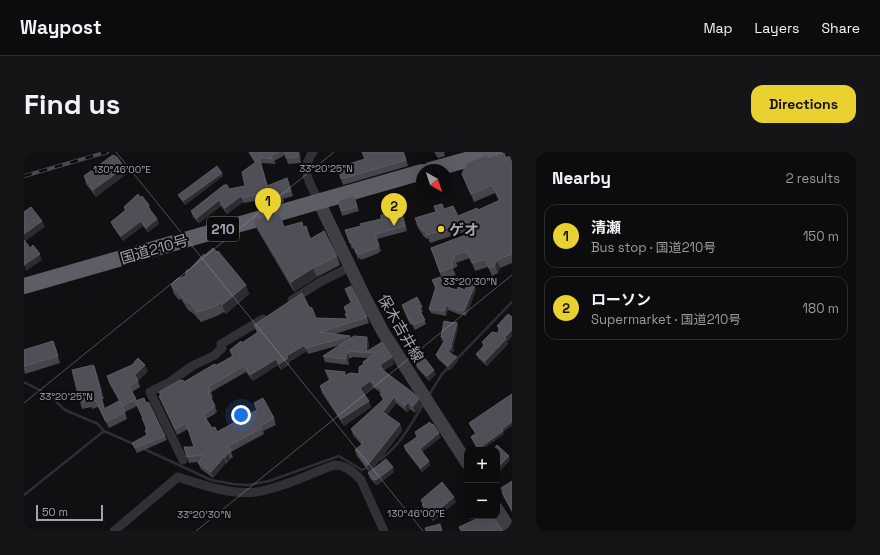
<!DOCTYPE html>
<meta charset="utf-8">
<style>
:root{--surface:#0c0b0d;--page:#151416;--text:#f1f3f6;--muted:#9a9b9d;--line:#2c2b2e;--accent:#e9d22f}
body{margin:0;font-family:"Space Grotesk","Noto Sans JP",sans-serif;background:var(--page);color:var(--text)}
.controls{position:absolute;right:12px;bottom:12px;display:grid;overflow:hidden;border-radius:8px;box-shadow:0 4px 16px #0002}
.controls button{width:36px;height:36px;display:grid;place-items:center;padding:0;border:0;border-bottom:1px solid var(--line);background:var(--surface);color:var(--text);font:20px sans-serif}
.compass{position:absolute;left:392px;top:12px;width:36px;height:36px;border-radius:50%;background:var(--surface);box-shadow:0 4px 16px #0002;rotate:141deg}
.scale{position:absolute;left:12px;bottom:10px;width:67px;box-sizing:border-box;padding-left:4px;border:2px solid #a1a3b1;border-top:0;font-size:11px;line-height:14px;white-space:nowrap;color:#a1a3b1;-webkit-text-stroke:3px #0b0b0c;paint-order:stroke}
.you{position:absolute;left:217px;top:263px;width:14px;height:14px;margin:-10px;border:3px solid #fff;border-radius:50%;background:#1a73e8;box-shadow:0 0 0 6px #1a73e833}
.badge{display:grid;place-items:center;width:26px;height:26px;border-radius:50%;background:var(--accent);color:#111;font-size:13px;font-weight:700}
.pin{position:absolute;translate:-50% -33px;filter:drop-shadow(0 1px 2px #0008)}
.pin::after{content:'';position:absolute;top:21px;width:14px;height:12px;background:inherit;clip-path:polygon(0 0,100% 0,50% 100%)}
.list{margin:0;padding:0;list-style:none}
h2{display:flex;justify-content:space-between;align-items:center;height:52px;margin:0;padding:0 16px;font-size:17px}
h2 small{font-size:13px;font-weight:400;color:var(--muted)}
.list li{display:grid;grid-template-columns:26px 1fr auto;gap:12px;align-items:center;box-sizing:border-box;height:64px;margin:0 8px 8px;padding:0 8px;border:1px solid var(--line);border-radius:12px}
.list b{display:block;font-size:15px;white-space:nowrap}
.list p{margin:0;font-size:13px;white-space:nowrap;color:var(--muted)}
.list em{font-size:13px;font-style:normal;color:var(--muted)}
.map{position:relative;flex:none;width:488px;height:379px;overflow:hidden;border-radius:12px}
header{display:flex;align-items:center;gap:24px;box-sizing:border-box;height:56px;padding:0 20px;background:var(--surface);border-bottom:1px solid var(--line)}
header strong{font-size:19px}
nav{display:flex;gap:22px;margin-inline-start:auto;font-size:14px}
.intro{display:flex;align-items:center;justify-content:space-between;box-sizing:border-box;height:96px;padding:0 24px}
h1{margin:0;font-size:28px}
.button{padding:10px 18px;border-radius:12px;background:var(--accent);color:#111;font-size:14px;font-weight:700}
main{display:flex;gap:24px;padding:0 24px}
aside{flex:1;background:var(--surface);border-radius:12px;box-shadow:0 4px 16px #0002}
.map>svg:first-child{display:block}
.lines{fill:none;stroke-linecap:round;stroke-linejoin:round}
.stream{stroke:#2b2f37;stroke-width:2.5}
.street{stroke:#313135;stroke-width:9}
.secondary{stroke:#3f3f45;stroke-width:13}
.highway{stroke:#5d5d66;stroke-width:16}
.rail-casing{stroke:#4a4a50;stroke-width:4}
.rail{stroke:#0b0b0c;stroke-width:2.5;stroke-dasharray:8;stroke-linecap:butt}
.wall{fill:#46454c}
.shaded-wall{fill:#2c2b30}
.building{fill:#504f57;stroke:#5c5c65}
.ticks{fill:none;stroke:#a1a3b1;stroke-width:1;stroke-opacity:0.45}
.poi-dot{fill:#e9d22f;stroke:#0b0b0c;stroke-width:1.5}
.labels{text-anchor:middle;dominant-baseline:central;stroke-width:4;stroke-linejoin:round;paint-order:stroke}
.shield{fill:#0b0b0c;stroke:#747580;stroke-width:1}
.shield-label{font-size:14px;font-weight:bold;fill:#a1a3b1}
.poi-label{font-size:15px;font-weight:bold;fill:#a1a3b1;stroke:#0b0b0c;text-anchor:start}
.street-label{font-size:15px;fill:#a1a3b1;stroke:#0b0b0c}
.ticks-label{font-size:10px;text-anchor:middle;fill:#a1a3b1;stroke:#0b0b0c;stroke-width:4;stroke-linejoin:round;paint-order:stroke}
</style>
<header>
<strong>Waypost</strong>
<nav><a>Map</a><a>Layers</a><a>Share</a></nav>
</header>
<div class="intro"><h1>Find us</h1><a class="button">Directions</a></div>
<main>
<div class="map">
<svg width="488" height="379" viewBox="0 0 488 379">
<rect width="100%" height="100%" fill="#100f11"/>
<g class="lines">
<g class="stream">
<polyline points="431,209 488,150"/>
<polyline points="0,231 2,231 25,243 41,258 74,272 80,279"/>
<polyline points="405,243 418,222 426,214"/>
<polyline points="118,296 187,328 209,332 224,333 245,329 315,304 338,318 344,315"/>
<path d="M352 310C374 298 387 272 400 251"/>
<polyline points="0,343 80,279 112,293"/>
</g>
<g class="street">
<path d="M289 0C275 19 287 32 295 50"/>
<polyline points="268,148 296,130 326,115"/>
<polyline points="159,308 126,240 146,230 168,214 191,203 198,196 197,192 239,167"/>
<path d="M90 379 154 325C179 333 206 343 232 340 257 336 286 322 310 313 321 313 330 320 337 328L360 379"/>
</g>
<g class="secondary">
<polyline points="295,50 339,142 359,180 443,311"/>
<polyline points="473,357 487,379"/>
</g>
<g class="highway">
<polyline points="406,18 471,0"/>
<polyline points="0,134 398,20"/>
</g>
<defs>
<polyline id="rail" points="0,24 83,0"/>
</defs>
<use href="#rail" class="rail-casing"/>
<use href="#rail" class="rail"/>
</g>
<g class="wall">
<polygon points="224,0 276,0 277,11 264,12 261,3 250,9 252,12 237,11 244,34 263,26 269,44 259,47 260,50 245,54 242,47 220,51 219,50 203,62 197,54 175,71 169,65 167,59 205,37 221,34 231,11"/>
<polygon points="338,0 380,0 384,14 319,33 317,27 321,14 341,7"/>
<polygon points="410,0 422,0 420,1 421,4 414,6"/>
<polygon points="488,2 488,111 476,116 474,121 468,124 464,115 451,119 446,106 432,111 434,114 429,117 432,123 418,127 407,96 447,81 446,78 406,91 404,86 402,87 401,85 400,85 393,74 391,66 420,57 434,64 454,58 475,49 471,41 450,50 438,22 464,6 482,6"/>
<polygon points="98,12 101,23 72,45 62,32 60,24"/>
<polygon points="198,21 199,24 161,53 156,46 154,43"/>
<polygon points="330,44 335,59 318,64 317,59"/>
<polygon points="100,55 127,58 126,58 133,67 135,72 124,80 119,74 99,89 89,75 87,70 101,58"/>
<polygon points="379,63 383,79 353,87 357,99 355,100 355,101 337,108 336,106 334,107 330,96 328,97 321,78"/>
<polygon points="230,68 260,75 280,75 287,86 313,104 316,113 293,125 270,140 233,77"/>
<polygon points="408,128 420,134 433,138 452,138 442,164 438,162 437,163 424,158 422,164 407,161 405,157 411,136"/>
<polygon points="147,133 222,133 225,142 202,162 200,160 193,164 177,170 170,162 164,158 157,147 155,148 150,142"/>
<polygon points="321,137 343,165 345,171 311,182 326,184 327,186 345,191 344,199 358,190 370,212 360,218 397,254 391,261 386,257 383,260 372,251 363,263 376,272 378,279 347,319 370,320 353,333 353,332 352,333 346,326 344,321 345,320 333,304 331,298 338,293 329,283 327,277 359,248 356,242 357,241 349,235 340,241 347,255 320,274 298,241 296,234 305,228 303,224 301,218 322,223 335,222 340,212 339,210 344,206 344,205 344,206 328,205 328,206 325,206 325,213 301,210 299,204 316,193 284,202 283,199 265,210 266,212 257,218 254,213 229,229 222,220 187,240 189,245 187,246 191,254 193,260 191,261 191,262 182,267 188,276 193,280 233,259 230,251 250,266 252,273 239,279 240,282 207,300 209,305 206,307 203,311 202,311 189,326 177,317 174,311 175,310 165,311 163,305 170,295 164,277 153,283 138,250 135,240 156,229 160,230 208,204 206,198 233,181 230,173 285,155 292,166 323,167 321,162 322,161 320,155 327,151 323,143"/>
<polygon points="393,145 399,160 397,160 402,172 391,178 388,172 386,173 380,158"/>
<polygon points="488,165 488,184 483,190 484,192 463,214 454,206 452,202 459,194 458,190 474,181 475,179 473,174"/>
<polygon points="430,171 433,171 434,175 429,196 430,198 427,202 434,209 426,218 414,207 412,203 420,189 418,189 417,185"/>
<polygon points="29,189 36,211 1,222 0,218 0,198"/>
<polygon points="391,211 412,222 405,229 393,216"/>
<polygon points="70,214 80,247 78,247 81,256 95,249 85,231 83,224 124,219 114,229 116,235 108,240 112,249 122,251 141,284 143,288 113,301 108,291 123,283 121,278 122,277 118,266 119,266 113,254 101,260 103,267 85,276 74,255 68,257 68,255 58,257 56,250"/>
<polygon points="445,271 479,280 480,282 457,298 454,298 447,285 452,282 446,274"/>
<polygon points="393,285 417,285 398,300 405,309 406,313 398,320 381,298 380,294"/>
<polygon points="488,329 488,360 479,344 477,336"/>
<polygon points="397,348 432,350 409,369 400,358"/>
</g>
<g class="shaded-wall">
<polygon points="274,0 276,0 277,11 275,5"/>
<polygon points="98,12 101,23 72,45 69,38"/>
<polygon points="198,21 199,24 161,53 159,49"/>
<polygon points="217,44 219,50 203,62 201,56"/>
<polygon points="195,48 197,54 175,71 173,66"/>
<polygon points="125,53 127,58 125,59 124,55"/>
<polygon points="133,67 135,72 124,80 122,76"/>
<polygon points="18,69 21,75 0,90 0,82"/>
<polygon points="117,69 119,74 99,89 97,84"/>
<polygon points="16,102 18,108 2,119 0,113"/>
<polygon points="473,108 476,116 474,121 471,113"/>
<polygon points="289,116 293,125 270,140 267,130"/>
<polygon points="222,133 225,142 202,162 198,153"/>
<polygon points="451,133 452,138 442,164 440,159"/>
<polygon points="422,153 424,158 422,164 421,159"/>
<polygon points="433,171 434,175 429,196 430,198 426,204 424,200 427,193"/>
<polygon points="488,178 488,184 483,190 484,192 463,214 461,209"/>
<polygon points="343,185 345,191 344,200 342,200 344,206 342,201"/>
<polygon points="281,193 283,199 265,210 266,212 257,218 255,212 262,204"/>
<polygon points="323,200 325,206 325,213 322,207"/>
<polygon points="368,205 370,212 359,219 356,213"/>
<polygon points="433,205 434,209 426,218 424,214"/>
<polygon points="252,207 254,213 229,229 226,223"/>
<polygon points="121,213 124,219 113,230 111,223"/>
<polygon points="70,214 73,221 80,247 77,240"/>
<polygon points="410,218 412,222 405,229 403,224"/>
<polygon points="346,229 349,235 338,242 336,236"/>
<polygon points="370,245 372,251 361,266 359,260"/>
<polygon points="395,247 397,254 391,261 389,254"/>
<polygon points="345,249 347,255 320,274 317,267"/>
<polygon points="384,250 386,257 383,260 381,254"/>
<polygon points="488,270 488,274 479,280 480,282 457,298 454,298 454,297 478,277"/>
<polygon points="376,272 378,279 346,320 343,314"/>
<polygon points="415,281 417,285 397,301 396,297"/>
<polygon points="204,301 206,307 203,311 201,305"/>
<polygon points="485,304 486,308 474,322 473,316"/>
<polygon points="200,305 202,311 189,326 187,320"/>
<polygon points="405,309 406,313 398,320 397,316"/>
<polygon points="369,315 370,320 353,333 352,328"/>
<polygon points="351,327 353,332 352,333 350,328"/>
<polygon points="430,345 432,350 409,369 407,364"/>
</g>
<g class="building">
<polygon points="226,0 242,0 243,1 242,0 254,0 246,4 249,7 235,5 243,34 263,26 267,39 257,42 258,44 243,48 240,41 218,46 217,44 201,56 195,48 173,66 167,59 200,33 203,33 205,37 221,34 218,20 232,10"/>
<polygon points="261,0 274,0 275,5 262,6"/>
<polygon points="338,0 379,0 382,8 317,27 314,16 321,14 321,13 341,7"/>
<polygon points="480,1 482,6 488,2 488,102 473,108 471,113 465,116 461,107 448,111 443,99 430,103 431,107 427,109 429,115 416,120 407,96 447,81 443,70 403,83 401,78 399,79 399,77 397,77 391,66 412,60 410,54 418,52 420,57 429,54 434,64 453,56 454,58 476,48 468,33 447,42 438,22 443,11 463,3 464,6"/>
<polygon points="89,3 93,5 98,12 97,13 99,16 69,38 60,24"/>
<polygon points="193,14 198,21 159,49 154,43"/>
<polygon points="114,42 117,46 118,44 125,53 124,55 133,67 122,76 117,69 97,84 87,70 102,58 100,55"/>
<polygon points="330,44 333,55 317,59 315,52 316,51 315,48"/>
<polygon points="7,55 18,69 0,82 0,60"/>
<polygon points="377,58 381,74 351,82 355,94 353,94 353,96 335,102 334,101 332,101 328,90 326,91 321,78 337,74 336,72 357,67 357,63"/>
<polygon points="255,61 260,75 278,70 279,75 282,74 286,87 300,79 313,104 289,116 267,130 230,68"/>
<polygon points="0,88 6,96 9,93 16,102 0,113"/>
<polygon points="189,96 193,100 194,99 222,133 198,153 196,151 190,155 173,160 167,152 161,149 153,138 152,139 147,133 153,127 161,124 163,118 165,118 180,102 181,103"/>
<polygon points="416,125 420,134 433,138 434,135 441,138 444,131 451,133 440,159 436,157 435,159 422,153 421,159 405,157 412,135 408,128"/>
<polygon points="327,134 343,165 296,180 326,184 281,196 281,193 262,204 264,206 255,212 252,207 226,223 220,214 184,235 187,239 184,240 191,254 188,255 189,256 179,262 188,276 191,275 193,280 233,258 230,251 239,246 250,266 236,274 238,276 204,294 207,299 204,301 201,305 200,305 187,320 174,311 180,303 163,305 160,295 170,295 162,271 151,277 135,244 137,243 135,240 156,228 156,229 159,228 160,230 187,214 191,212 192,214 209,204 206,198 217,189 218,191 234,180 230,173 278,141 285,155 288,156 292,166 324,167 321,162 323,161 320,155 328,150 321,137"/>
<polygon points="393,145 398,155 394,155 401,168 389,173 386,167 385,168 378,153"/>
<polygon points="484,162 488,165 488,178 481,185 482,187 461,209 452,202 461,193 458,190 468,180 474,181 476,175 473,174"/>
<polygon points="420,169 430,171 431,170 433,171 427,193 428,194 424,200 433,205 424,214 412,203 422,186 417,185"/>
<polygon points="330,184 343,185 342,201 326,199 326,200 323,200 322,207 299,204"/>
<polygon points="29,189 34,204 0,214 0,198"/>
<polygon points="358,190 368,205 356,213 360,219 388,240 395,247 389,254 384,250 381,254 370,245 359,260 376,272 343,314 331,298 338,292 337,291 339,290 327,277 360,247 356,242 359,238 346,229 336,236 345,249 317,267 296,234 307,227 301,218 321,220 320,224 326,221 335,222 335,215 340,212 339,210 352,201 342,200"/>
<polygon points="399,204 410,218 403,224 391,211"/>
<polygon points="114,206 121,213 111,223 114,229 105,234 112,247 99,254 83,224 108,213"/>
<polygon points="69,213 70,214 77,240 76,240 80,257 95,249 101,260 82,270 72,249 66,250 66,248 56,250 48,218"/>
<polygon points="488,242 488,270 478,277 479,279 454,297 447,285 452,281 445,271"/>
<polygon points="120,246 122,251 124,250 125,251 141,284 111,296 108,291 123,283 121,278 123,277 118,266 119,266 111,249"/>
<polygon points="406,270 408,273 409,272 415,281 396,297 405,309 397,316 380,294 393,285 391,280"/>
<polygon points="473,293 485,304 473,316 473,298 469,298"/>
<polygon points="362,307 369,315 352,328 351,327 350,328 344,321"/>
<polygon points="488,329 488,359 478,340 479,339 477,336"/>
<polygon points="418,330 430,345 407,364 398,353 400,352 397,348"/>
<polygon points="459,364 469,364 479,379 437,379 435,375"/>
<polygon points="416,372 418,379 402,379 401,376"/>
</g>
<path class="ticks" d="M92 0 399 379M0 251 310 0M172 379 488 123"/>
<circle class="poi-dot" cx="417" cy="77" r="4"/>
<g class="labels">
<rect class="shield" x="183" y="65" width="32" height="24" rx="3"/>
<g class="shield-label">
<text x="199" y="77">210</text>
</g>
<g class="poi-label">
<text x="425" y="77">ゲオ</text>
</g>
<g class="street-label">
<text transform="translate(130 97) rotate(-16)">国道210号</text>
<text transform="translate(377 176) rotate(60)">保木吉井線</text>
</g>
</g>
<g class="ticks-label">
<text x="302" y="20">33°20'25"N</text>
<text x="98" y="21">130°46'00"E</text>
<text x="446" y="133">33°20'30"N</text>
<text x="42" y="248">33°20'25"N</text>
<text x="392" y="365">130°46'00"E</text>
<text x="180" y="366">33°20'30"N</text>
</g>
</svg>
<div class="controls">
<button>+</button>
<button>−</button>
</div>
<svg class="compass" viewBox="-18 -18 36 36"><path d="M0-13l5 13h-10z" fill="#e53935"/><path d="M0 13l5-13h-10z" fill="#9a9b9d"/></svg>
<div class="scale">50 m</div>
<div class="you"></div>
<div class="pin badge" style="left:244px;top:69px">1</div>
<div class="pin badge" style="left:370px;top:74px">2</div>
</div>
<aside>
<h2>Nearby<small>2 results</small></h2>
<ul class="list">
<li><span class="badge">1</span><div><b>清瀬</b><p>Bus stop · 国道210号</p></div><em>150 m</em></li>
<li><span class="badge">2</span><div><b>ローソン</b><p>Supermarket · 国道210号</p></div><em>180 m</em></li>
</ul>
</aside>
</main>
